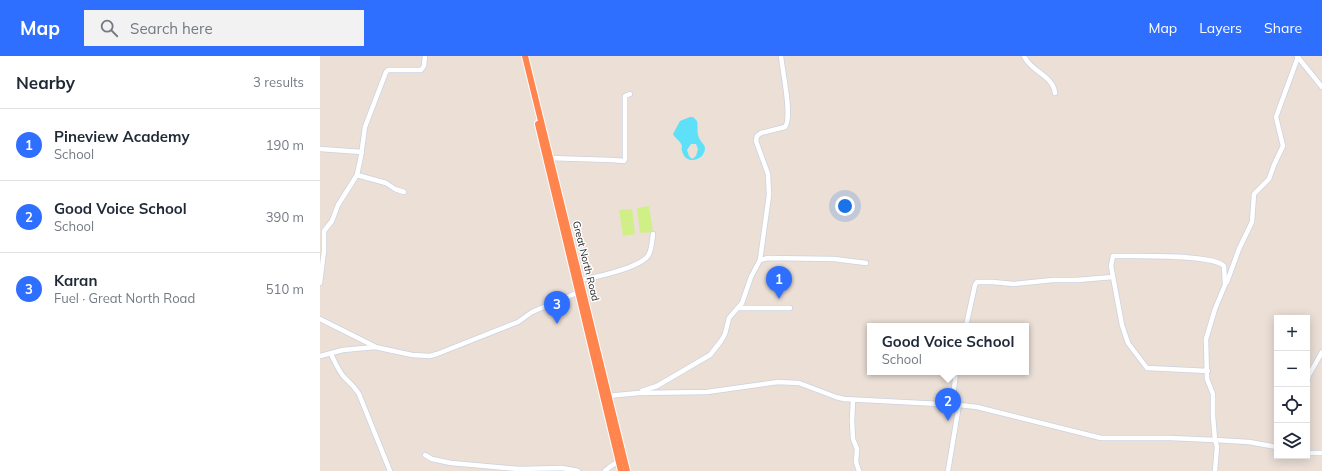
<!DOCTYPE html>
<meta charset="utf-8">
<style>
:root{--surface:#fff;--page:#f2f2f3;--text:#1f2937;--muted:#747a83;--line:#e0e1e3;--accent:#2f6fff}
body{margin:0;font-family:Mulish,sans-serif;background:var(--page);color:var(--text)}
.controls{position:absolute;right:12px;bottom:12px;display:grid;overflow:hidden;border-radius:0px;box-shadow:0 2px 10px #0003}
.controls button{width:36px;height:36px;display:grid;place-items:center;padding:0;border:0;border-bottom:1px solid var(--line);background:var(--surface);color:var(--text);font:20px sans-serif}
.you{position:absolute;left:525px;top:150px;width:14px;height:14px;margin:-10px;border:3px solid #fff;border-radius:50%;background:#1a73e8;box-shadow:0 0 0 6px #1a73e833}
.badge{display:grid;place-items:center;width:26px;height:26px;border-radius:50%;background:var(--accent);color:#fff;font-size:13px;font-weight:700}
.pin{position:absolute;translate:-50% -33px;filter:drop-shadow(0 1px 2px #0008)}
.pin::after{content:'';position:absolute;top:21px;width:14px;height:12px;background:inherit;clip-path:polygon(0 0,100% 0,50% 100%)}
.popup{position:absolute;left:547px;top:267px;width:162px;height:52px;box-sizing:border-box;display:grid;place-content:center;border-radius:0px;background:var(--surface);filter:drop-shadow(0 1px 3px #0005);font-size:13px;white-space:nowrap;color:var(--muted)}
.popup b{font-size:15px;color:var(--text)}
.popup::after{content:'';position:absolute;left:50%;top:100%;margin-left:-8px;border:8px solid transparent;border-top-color:var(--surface)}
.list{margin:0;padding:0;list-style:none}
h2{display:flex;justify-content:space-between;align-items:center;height:52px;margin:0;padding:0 16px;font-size:17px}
h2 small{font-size:13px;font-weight:400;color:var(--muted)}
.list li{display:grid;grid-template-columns:26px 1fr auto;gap:12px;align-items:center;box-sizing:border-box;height:72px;padding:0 16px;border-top:1px solid var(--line)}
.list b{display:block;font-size:15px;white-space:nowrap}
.list p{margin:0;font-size:13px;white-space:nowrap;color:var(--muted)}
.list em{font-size:13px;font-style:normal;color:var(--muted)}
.icon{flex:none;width:22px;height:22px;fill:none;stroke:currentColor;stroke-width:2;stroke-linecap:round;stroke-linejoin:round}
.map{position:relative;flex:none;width:1002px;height:415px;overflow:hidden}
header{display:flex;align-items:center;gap:24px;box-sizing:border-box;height:56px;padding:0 20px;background:var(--accent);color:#fff}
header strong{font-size:19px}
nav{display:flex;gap:22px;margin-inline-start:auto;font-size:14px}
.search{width:280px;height:36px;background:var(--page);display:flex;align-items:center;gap:10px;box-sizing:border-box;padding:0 14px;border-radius:0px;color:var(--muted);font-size:15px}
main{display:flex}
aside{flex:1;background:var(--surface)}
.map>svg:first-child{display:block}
.pitch{fill:#d0f087}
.water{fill:#5ee1f8;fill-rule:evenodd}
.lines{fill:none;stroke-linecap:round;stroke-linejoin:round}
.minor-casing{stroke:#cbd2e2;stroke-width:6}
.highway-casing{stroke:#fff;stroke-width:8}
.minor{stroke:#fff;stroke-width:4.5}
.highway{stroke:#ff844d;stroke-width:6}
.labels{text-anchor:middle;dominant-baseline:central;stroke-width:3;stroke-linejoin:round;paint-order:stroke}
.street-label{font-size:10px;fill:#262626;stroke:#fff}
</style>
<header>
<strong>Map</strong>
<div class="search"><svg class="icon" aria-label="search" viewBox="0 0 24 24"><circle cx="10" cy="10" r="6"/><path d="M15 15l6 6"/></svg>Search here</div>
<nav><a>Map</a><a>Layers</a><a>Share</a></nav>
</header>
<main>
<aside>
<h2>Nearby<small>3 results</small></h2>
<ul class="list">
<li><span class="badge">1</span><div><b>Pineview Academy</b><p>School</p></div><em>190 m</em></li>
<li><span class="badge">2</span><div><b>Good Voice School</b><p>School</p></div><em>390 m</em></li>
<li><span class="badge">3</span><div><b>Karan</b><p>Fuel · Great North Road</p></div><em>510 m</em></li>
</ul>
</aside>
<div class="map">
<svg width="1002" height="415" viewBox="0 0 1002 415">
<rect width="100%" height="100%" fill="#ebdfd6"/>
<g class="pitch">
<polygon points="329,150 333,176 320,177 317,152"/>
<polygon points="312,153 315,178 303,180 299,154"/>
</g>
<path class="water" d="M370 61H373L377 65C378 70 377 74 378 79 380 88 390 89 382 100 375 106 365 106 362 95 361 92 363 91 361 88 360 85 355 82 353 78L360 65ZM371 88H376L378 93 376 100 372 103 369 100 367 94Z"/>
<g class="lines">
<defs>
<g id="minor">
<path d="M704 0C711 16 733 19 735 37"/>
<polyline points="977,0 1002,31"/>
<polyline points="0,93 42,96"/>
<polyline points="228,102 292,104 304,105 305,103 305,40 310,38"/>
<polyline points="37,119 66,127 75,133 84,136"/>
<polyline points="440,204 448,202 514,203 546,207"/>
<path d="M257 224C273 222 317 213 328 200 332 194 332 185 333 178"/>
<polyline points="907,226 919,193 932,166 934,138 949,123 954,109 963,90 956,61 978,1"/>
<polyline points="0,227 4,195 4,175 12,165 18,149 37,119 41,100 45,71 66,16 68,14 101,14 104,10 105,0"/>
<polyline points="419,252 470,252"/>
<polyline points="0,263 54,290"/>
<polyline points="646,270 655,229 657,226 672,226 694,228 733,224 757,224 793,221"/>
<path d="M11 298C15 306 18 314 24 321 30 327 35 331 39 338L70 415"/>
<polyline points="0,300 23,294 55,291 92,299 110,300 117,298 198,266 212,256 259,236"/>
<path d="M888 315 827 312 808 287 802 269 791 210 793 200C813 200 892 198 904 210L905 229 895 253 886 283 887 323 893 338V360L895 384 897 391 895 415"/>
<polyline points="987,326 989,319 1002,296"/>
<path d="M322 335 337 330 390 299 401 285 405 278 409 262 422 247 431 221 440 204 449 139 448 118 436 85 437 80 441 77 465 71C473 62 462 13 461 0"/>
<polyline points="287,340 319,337 387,336 458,326 479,327 516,341 524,343 639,349 657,351 781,382 850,382 895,384 929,386 957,391"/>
<polyline points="533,344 532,365 533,383 537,393 536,406 539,415"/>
<polyline points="632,348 636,316"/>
<polyline points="987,397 1002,397"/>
<polyline points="105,399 112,403 131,407 199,413 242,412 258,415"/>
<polyline points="285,415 291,410 301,404"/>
<polyline points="628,415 639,349"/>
</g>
<g id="highway">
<polyline points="205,0 307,415"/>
<polyline points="218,68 301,415"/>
</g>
</defs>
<use href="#minor" class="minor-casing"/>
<use href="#highway" class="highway-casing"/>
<use href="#minor" class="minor"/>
<use href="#highway" class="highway"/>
</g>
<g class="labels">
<g class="street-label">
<text transform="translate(266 205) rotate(76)">Great North Road</text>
</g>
</g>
</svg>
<div class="controls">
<button>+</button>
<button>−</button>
<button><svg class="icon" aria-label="locate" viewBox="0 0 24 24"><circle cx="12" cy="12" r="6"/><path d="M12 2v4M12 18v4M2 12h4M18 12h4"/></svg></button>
<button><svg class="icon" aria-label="layers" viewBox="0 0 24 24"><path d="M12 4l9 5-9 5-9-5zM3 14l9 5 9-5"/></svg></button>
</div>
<div class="you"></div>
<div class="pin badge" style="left:459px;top:243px">1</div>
<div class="pin badge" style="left:628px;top:365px">2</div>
<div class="popup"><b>Good Voice School</b>School</div>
<div class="pin badge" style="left:237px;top:268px">3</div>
</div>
</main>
